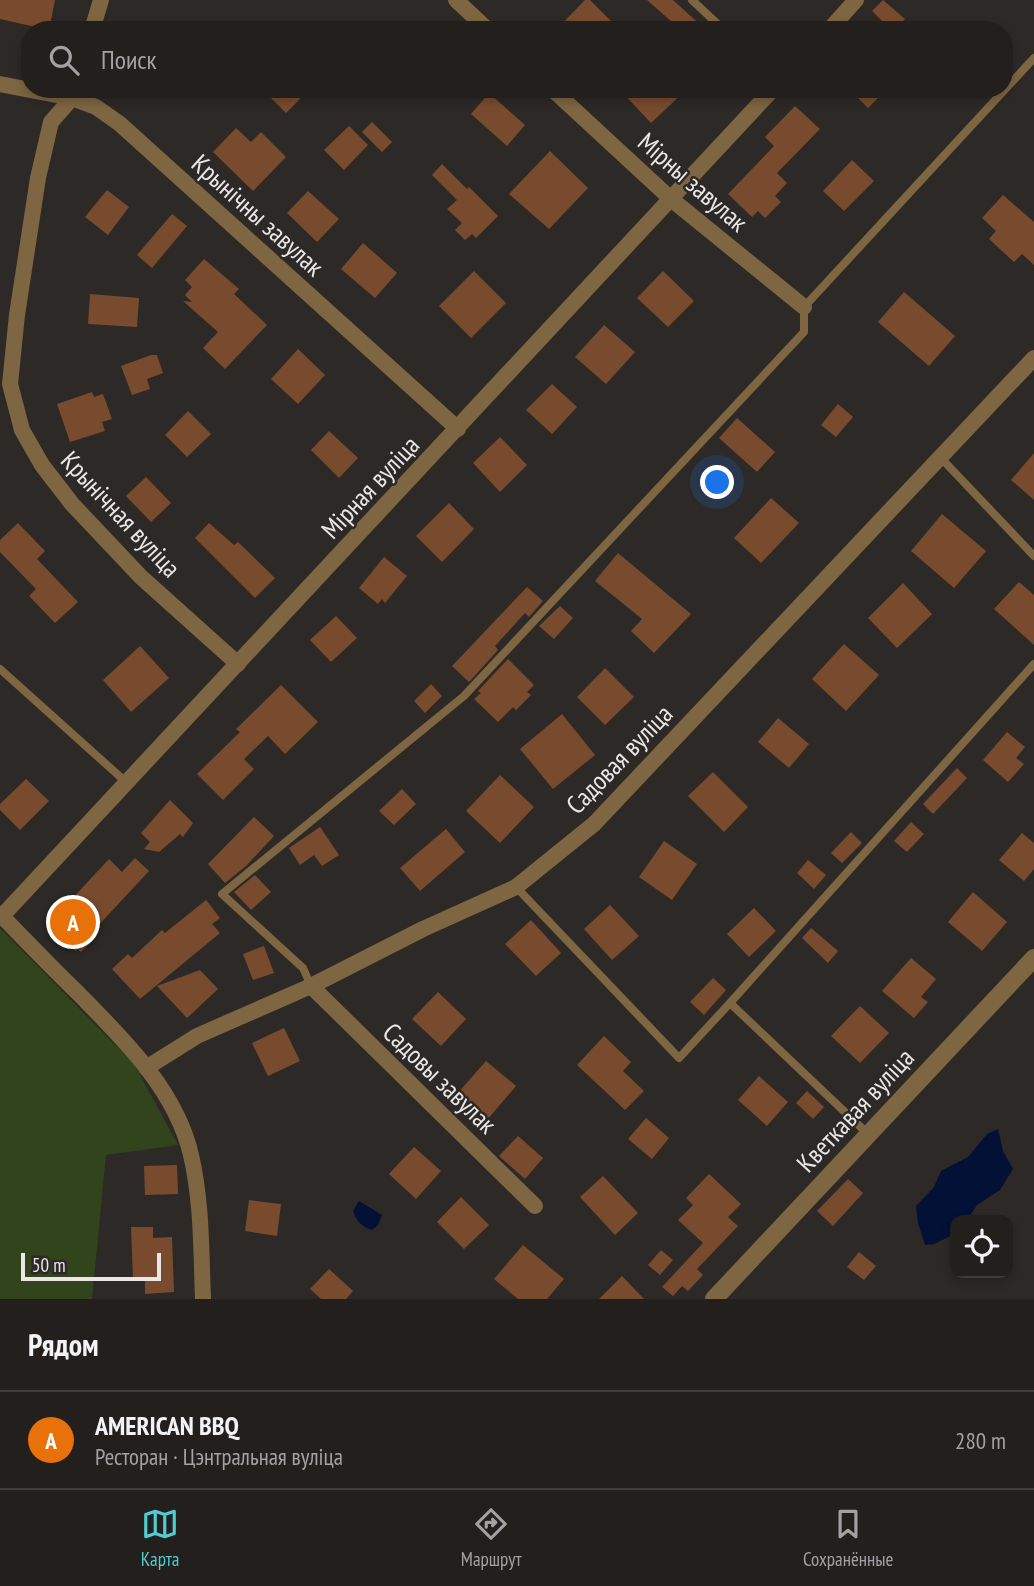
<!DOCTYPE html>
<html lang="ru">
<meta charset="utf-8">
<style>
:root{--surface:#221f1d;--page:#2e2c2a;--text:#f1f3f6;--muted:#a2a2a4;--line:#3f3d3b;--accent:#51ccd1}
body{margin:0;font-family:"PT Sans Narrow",sans-serif;background:var(--page);color:var(--text)}
.controls{position:absolute;right:21px;bottom:21px;display:grid;overflow:hidden;border-radius:14px;box-shadow:0 4px 10px #0003}
.controls button{width:63px;height:63px;display:grid;place-items:center;padding:0;border:0;border-bottom:2px solid var(--line);background:var(--surface);color:var(--text);font:35px sans-serif}
.scale{position:absolute;left:21px;bottom:18px;width:140px;box-sizing:border-box;padding-left:7px;border:4px solid #eae7e6;border-top:0;font-size:19px;line-height:24px;white-space:nowrap;color:#eae7e6;-webkit-text-stroke:5px #2d2927;paint-order:stroke}
.you{position:absolute;left:718px;top:483px;width:24px;height:24px;margin:-18px;border:5px solid #fff;border-radius:50%;background:#1a73e8;box-shadow:0 0 0 10px #1a73e833}
.badge{display:grid;place-items:center;width:46px;height:46px;border-radius:50%;background:var(--accent);color:#fff;font-size:23px;font-weight:700}
.pin{position:absolute;translate:-50% -50%;border:4px solid #fff;box-shadow:0 2px 7px #0006}
.list{margin:0;padding:0;list-style:none}
h2{display:flex;justify-content:space-between;align-items:center;height:91px;margin:0;padding:0 28px;font-size:30px}
h2 small{font-size:23px;font-weight:400;color:var(--muted)}
.list li{display:grid;grid-template-columns:46px 1fr auto;gap:21px;align-items:center;box-sizing:border-box;height:98px;padding:0 28px;border-top:2px solid var(--line)}
.list b{display:block;font-size:26px;white-space:nowrap}
.list p{margin:0;font-size:23px;white-space:nowrap;color:var(--muted)}
.list em{font-size:23px;font-style:normal;color:var(--muted)}
.icon{flex:none;width:38px;height:38px;fill:none;stroke:currentColor;stroke-width:2;stroke-linecap:round;stroke-linejoin:round}
.map{position:relative;flex:none;width:1034px;height:1299px;overflow:hidden}
.search{position:absolute;background:var(--surface);box-shadow:0 4px 10px #0003;left:21px;right:21px;top:21px;height:77px;display:flex;align-items:center;gap:18px;box-sizing:border-box;padding:0 24px;border-radius:28px;color:var(--muted);font-size:26px}
.sheet{height:189px;background:var(--surface)}
nav{display:flex;justify-content:space-around;align-items:center;box-sizing:border-box;height:98px;border-top:2px solid var(--line);background:var(--surface);font-size:19px;color:var(--muted)}
nav a{display:grid;justify-items:center;gap:4px}
nav .on{color:var(--accent)}
.map>svg:first-child{display:block}
.green{fill:#32441c}
.water{fill:#021135}
.building{fill:#794b2e}
.lines{fill:none;stroke-linecap:round;stroke-linejoin:round}
.service{stroke:#7d6641;stroke-width:8}
.minor{stroke:#7d6641;stroke-width:16}
.tertiary{stroke:#7d6641;stroke-width:18}
.labels{text-anchor:middle;dominant-baseline:central;stroke-width:5;stroke-linejoin:round;paint-order:stroke}
.street-label{font-size:26px;fill:#eae7e6;stroke:#2d2927}
</style>
<div class="map">
<svg width="1034" height="1299" viewBox="0 0 1034 1299">
<rect width="100%" height="100%" fill="#2d2927"/>
<polygon class="green" points="0,928 134,1064 178,1145 106,1155 92,1299 0,1299"/>
<g class="water">
<polygon points="998,1129 1003,1151 1013,1169 1000,1190 977,1205 967,1220 955,1220 955,1234 934,1244 925,1245 918,1223 916,1206 934,1187 941,1171 968,1157 987,1134"/>
<path d="M359 1201 382 1215 378 1225 372 1230C362 1227 356 1221 353 1211Z"/>
</g>
<g class="building">
<polygon points="0,0 55,0 49,30 0,19"/>
<polygon points="585,0 590,0 620,30 556,30"/>
<polygon points="647,0 673,0 706,30 681,30"/>
<polygon points="883,0 905,19 894,30 891,30 872,11"/>
<polygon points="262,89 290,89 300,99 286,113"/>
<polygon points="619,89 687,89 651,123"/>
<polygon points="849,89 887,89 868,108"/>
<polygon points="489,93 525,125 507,146 471,114"/>
<polygon points="795,106 820,129 777,173 787,183 775,196 781,202 765,218 758,211 752,217 728,194 774,146 765,137"/>
<polygon points="372,122 392,142 382,152 362,132"/>
<polygon points="349,126 368,145 344,170 324,150"/>
<polygon points="236,128 251,142 261,132 286,157 253,191 213,152"/>
<polygon points="550,151 588,188 549,229 509,194"/>
<polygon points="852,160 874,181 844,211 823,191"/>
<polygon points="442,164 467,189 469,187 498,216 476,238 472,234 465,240 455,230 462,223 447,209 457,200 432,175"/>
<polygon points="107,190 129,207 108,235 85,217"/>
<polygon points="308,191 339,219 317,242 287,213"/>
<polygon points="1003,195 1034,222 1034,265 1022,254 1014,262 989,239 996,231 982,218"/>
<polygon points="172,214 187,226 152,268 137,255"/>
<polygon points="363,243 397,273 375,298 341,269"/>
<polygon points="204,259 239,289 234,294 267,325 225,369 203,348 218,332 183,301 192,302 185,295 192,287 185,280"/>
<polygon points="474,271 506,303 471,338 439,306"/>
<polygon points="663,271 694,301 668,327 637,298"/>
<polygon points="904,292 955,336 929,366 878,322"/>
<polygon points="90,294 139,298 137,327 88,324"/>
<polygon points="604,325 635,352 606,384 575,357"/>
<polygon points="298,349 325,375 298,404 271,379"/>
<polygon points="151,355 157,355 163,373 147,379 150,389 132,395 121,366"/>
<polygon points="552,384 577,407 552,434 526,410"/>
<polygon points="92,392 94,397 103,394 112,419 102,422 105,431 70,442 57,404"/>
<polygon points="838,404 853,417 836,437 821,425"/>
<polygon points="188,411 211,434 187,457 165,435"/>
<polygon points="737,418 775,452 757,472 719,438"/>
<polygon points="329,431 358,458 339,478 311,450"/>
<polygon points="500,437 527,465 500,492 473,463"/>
<polygon points="1034,453 1034,500 1011,480"/>
<polygon points="146,477 171,503 151,522 126,496"/>
<polygon points="771,498 799,523 761,563 734,538"/>
<polygon points="449,503 474,529 442,562 416,536"/>
<polygon points="942,514 986,551 954,588 911,551"/>
<polygon points="18,523 45,551 37,559 78,602 55,623 29,596 36,589 0,552 0,540"/>
<polygon points="209,523 234,545 238,542 275,578 255,598 195,538"/>
<polygon points="618,553 691,614 654,653 631,631 642,619 595,581"/>
<polygon points="384,557 407,576 385,603 382,599 378,604 359,588"/>
<polygon points="1019,582 1034,595 1034,645 994,609"/>
<polygon points="903,583 932,614 897,648 868,618"/>
<polygon points="527,587 543,601 529,617 525,613 495,646 498,650 469,682 452,666"/>
<polygon points="560,606 573,618 554,639 539,626"/>
<polygon points="336,616 357,638 331,662 310,640"/>
<polygon points="844,644 879,675 846,711 812,679"/>
<polygon points="140,646 169,678 131,712 103,680"/>
<polygon points="508,659 534,685 527,692 531,695 516,710 513,707 498,722 474,699 481,693 478,691"/>
<polygon points="605,668 634,697 605,725 577,697"/>
<polygon points="431,684 442,696 425,713 414,701"/>
<polygon points="281,685 318,722 285,754 268,736 244,759 254,769 223,800 197,774 240,732 236,729"/>
<polygon points="562,714 595,755 553,789 520,749"/>
<polygon points="778,718 809,744 789,768 758,742"/>
<polygon points="1007,732 1025,747 1016,758 1024,764 1008,782 983,760"/>
<polygon points="957,768 967,778 933,814 923,804"/>
<polygon points="713,772 748,807 724,832 688,796"/>
<polygon points="500,775 534,807 500,843 466,811"/>
<polygon points="26,779 49,801 20,830 0,810 0,804"/>
<polygon points="402,789 416,804 394,825 379,811"/>
<polygon points="170,800 193,823 183,837 180,834 159,852 144,849 150,842 141,833"/>
<polygon points="254,817 274,836 246,866 225,883 208,864"/>
<polygon points="911,822 924,834 907,852 894,841"/>
<polygon points="320,827 339,855 322,866 314,855 300,865 289,848"/>
<polygon points="446,829 465,852 420,891 400,868"/>
<polygon points="851,832 862,843 842,863 831,853"/>
<polygon points="1022,833 1034,843 1034,869 1024,881 999,860"/>
<polygon points="664,841 697,864 672,900 639,877"/>
<polygon points="135,858 149,871 96,928 91,935 94,939 81,952 78,949 76,951 56,932 61,927 50,917 66,900 69,902 109,859 122,872"/>
<polygon points="808,860 826,875 814,889 797,873"/>
<polygon points="255,875 271,892 251,910 234,892"/>
<polygon points="973,892 1007,922 982,951 948,922"/>
<polygon points="206,900 220,918 212,924 220,933 140,999 112,969 128,954 132,958 162,930 165,933"/>
<polygon points="610,905 639,936 612,960 584,929"/>
<polygon points="754,908 776,931 749,957 727,934"/>
<polygon points="531,920 561,953 536,976 505,944"/>
<polygon points="811,928 838,951 828,963 802,938"/>
<polygon points="264,946 274,973 253,980 243,954"/>
<polygon points="911,958 936,979 921,997 928,1002 914,1018 882,991"/>
<polygon points="200,970 218,989 187,1018 157,986"/>
<polygon points="713,978 726,990 704,1015 690,1002"/>
<polygon points="438,992 466,1019 441,1046 412,1019"/>
<polygon points="860,1006 889,1033 860,1063 831,1036"/>
<polygon points="284,1028 300,1061 268,1076 252,1043"/>
<polygon points="604,1036 631,1062 623,1071 644,1091 625,1110 577,1065"/>
<polygon points="486,1061 516,1086 487,1120 457,1094"/>
<polygon points="759,1076 788,1102 767,1126 738,1100"/>
<polygon points="807,1091 824,1107 813,1119 796,1103"/>
<polygon points="646,1118 669,1138 652,1159 628,1139"/>
<polygon points="518,1136 543,1158 525,1179 499,1156"/>
<polygon points="414,1147 441,1171 416,1199 389,1174"/>
<polygon points="177,1165 178,1194 145,1195 144,1166"/>
<polygon points="709,1174 741,1204 728,1217 738,1226 697,1269 703,1275 688,1291 682,1286 673,1296 662,1287 703,1243 678,1220 693,1205 686,1198"/>
<polygon points="603,1176 638,1213 615,1235 580,1197"/>
<polygon points="848,1179 863,1193 833,1226 817,1211"/>
<polygon points="461,1197 489,1225 464,1249 437,1222"/>
<polygon points="249,1200 281,1204 277,1236 245,1231"/>
<polygon points="131,1227 153,1227 153,1238 172,1237 174,1292 145,1294 145,1278 133,1279"/>
<polygon points="523,1245 564,1279 547,1299 518,1299 494,1279"/>
<polygon points="661,1250 673,1260 660,1275 648,1265"/>
<polygon points="859,1252 876,1266 864,1280 847,1267"/>
<polygon points="329,1269 353,1291 346,1299 321,1299 310,1289"/>
<polygon points="622,1276 644,1299 599,1299"/>
</g>
<g class="lines">
<g class="service">
<polyline points="692,0 724,30"/>
<polyline points="940,457 1034,556"/>
<polyline points="0,669 126,782"/>
<polyline points="516,887 679,1058 730,1003 868,1134"/>
<polyline points="311,986 303,968 222,894 464,696 804,332 804,307 1034,58"/>
<polyline points="730,1003 1034,664"/>
</g>
<g class="minor">
<polyline points="456,0 488,30"/>
<polyline points="92,30 101,0"/>
<polyline points="829,30 856,0"/>
<polyline points="0,84 72,98 96,107 120,124 458,429"/>
<polyline points="74,89 72,98 51,122 38,178 17,315 10,384 22,430 42,465 72,504 141,577 238,664"/>
<polyline points="552,89 671,199 804,307"/>
<path d="M0 914C26 941 52 968 79 994 124 1040 176 1090 191 1155 202 1202 201 1251 203 1299"/>
<polyline points="2,916 773,89"/>
<polyline points="311,986 535,1206"/>
<polyline points="146,1068 197,1036 311,986 423,929 516,887 594,824 1034,358"/>
</g>
<polyline class="tertiary" points="714,1299 1034,958"/>
</g>
<g class="labels">
<g class="street-label">
<text transform="translate(693 182) rotate(41)">Мірны завулак</text>
<text transform="translate(258 215) rotate(42)">Крынічны завулак</text>
<text transform="translate(370 487) rotate(-47)">Мірная вуліца</text>
<text transform="translate(121 514) rotate(47)">Крынічная вуліца</text>
<text transform="translate(619 759) rotate(-46)">Садовая вуліца</text>
<text transform="translate(440 1078) rotate(44)">Садовы завулак</text>
<text transform="translate(855 1110) rotate(-47)">Кветкавая вуліца</text>
</g>
</g>
</svg>
<div class="controls">
<button><svg class="icon" aria-label="locate" viewBox="0 0 24 24"><circle cx="12" cy="12" r="6"/><path d="M12 2v4M12 18v4M2 12h4M18 12h4"/></svg></button>
</div>
<div class="scale">50 m</div>
<div class="you"></div>
<div class="pin badge" style="left:73px;top:922px;background:#e8710a">A</div>
<div class="search"><svg class="icon" aria-label="search" viewBox="0 0 24 24"><circle cx="10" cy="10" r="6"/><path d="M15 15l6 6"/></svg>Поиск</div>
</div>
<section class="sheet">
<h2>Рядом<small></small></h2>
<ul class="list">
<li><span class="badge" style="background:#e8710a">A</span><div><b>AMERICAN BBQ</b><p>Ресторан · Цэнтральная вуліца</p></div><em>280 m</em></li>
</ul>
</section>
<nav>
<a class="on"><svg class="icon" aria-label="map" viewBox="0 0 24 24"><path d="M3 6l6-2 6 2 6-2v14l-6 2-6-2-6 2zM9 4v14M15 6v14"/></svg>Карта</a>
<a><svg class="icon" aria-label="directions" viewBox="0 0 24 24"><path d="M12 3l9 9-9 9-9-9zM9 14v-3h6M13 9l2 2-2 2"/></svg>Маршрут</a>
<a><svg class="icon" aria-label="saved" viewBox="0 0 24 24"><path d="M7 4h10v16l-5-4-5 4z"/></svg>Сохранённые</a>
</nav>
